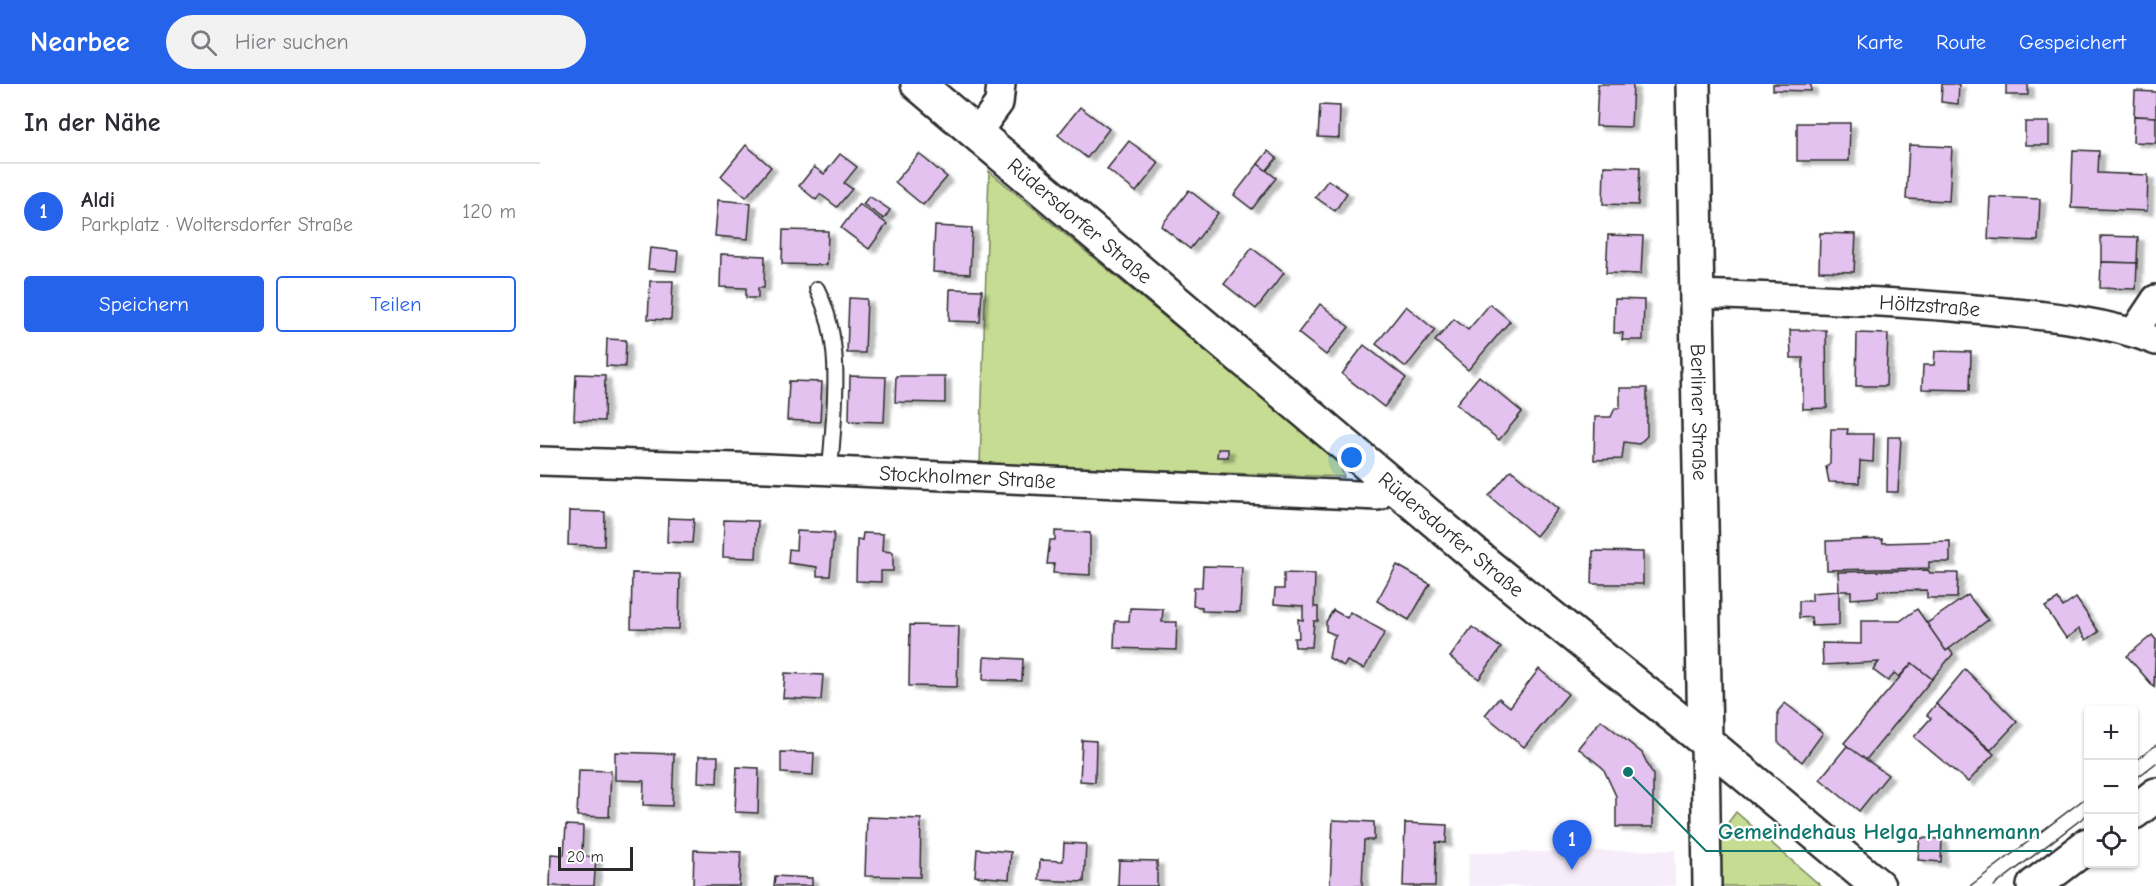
<!DOCTYPE html>
<html lang="de">
<meta charset="utf-8">
<style>
:root{--surface:#fff;--page:#f2f2f3;--text:#2b2b33;--muted:#7c7c81;--line:#e1e1e2;--accent:#2563eb}
body{margin:0;font-family:"Comic Neue",sans-serif;background:var(--page);color:var(--text)}
.controls{position:absolute;right:18px;bottom:18px;display:grid;overflow:hidden;border-radius:6px;box-shadow:0 2px 4px #0004}
.controls button{width:54px;height:54px;display:grid;place-items:center;padding:0;border:0;border-bottom:2px solid var(--line);background:var(--surface);color:var(--text);font:30px sans-serif}
.scale{position:absolute;left:18px;bottom:15px;width:75px;box-sizing:border-box;padding-left:6px;border:3px solid #2b2b2b;border-top:0;font-size:16px;line-height:21px;white-space:nowrap;color:#2b2b2b;-webkit-text-stroke:4px #fff;paint-order:stroke}
.you{position:absolute;left:812px;top:374px;width:21px;height:21px;margin:-15px;border:4px solid #fff;border-radius:50%;background:#1a73e8;box-shadow:0 0 0 9px #1a73e833}
.badge{display:grid;place-items:center;width:39px;height:39px;border-radius:50%;background:var(--accent);color:#fff;font-size:20px;font-weight:700}
.pin{position:absolute;translate:-50% -50px;filter:drop-shadow(0 2px 3px #0008)}
.pin::after{content:'';position:absolute;top:32px;width:21px;height:18px;background:inherit;clip-path:polygon(0 0,100% 0,50% 100%)}
.list{margin:0;padding:0;list-style:none}
h2{display:flex;justify-content:space-between;align-items:center;height:78px;margin:0;padding:0 24px;font-size:26px}
h2 small{font-size:20px;font-weight:400;color:var(--muted)}
.list li{display:grid;grid-template-columns:39px 1fr auto;gap:18px;align-items:center;box-sizing:border-box;height:96px;padding:0 24px;border-top:2px solid var(--line)}
.list b{display:block;font-size:22px;white-space:nowrap}
.list p{margin:0;font-size:20px;white-space:nowrap;color:var(--muted)}
.list em{font-size:20px;font-style:normal;color:var(--muted)}
.actions{display:flex;gap:12px;padding:18px 24px}
.actions a{flex:1;padding:14px 0;border:2px solid var(--accent);border-radius:6px;text-align:center;font-size:21px;color:var(--accent)}
.actions .main{background:var(--accent);color:#fff}
.icon{flex:none;width:33px;height:33px;fill:none;stroke:currentColor;stroke-width:2;stroke-linecap:round;stroke-linejoin:round}
.map{position:relative;flex:none;width:1616px;height:802px;overflow:hidden}
header{display:flex;align-items:center;gap:36px;box-sizing:border-box;height:84px;padding:0 30px;background:var(--accent);color:#fff}
header strong{font-size:28px}
nav{display:flex;gap:33px;margin-inline-start:auto;font-size:21px}
.search{width:420px;height:54px;background:var(--page);display:flex;align-items:center;gap:15px;box-sizing:border-box;padding:0 21px;border-radius:33px;color:var(--muted);font-size:22px}
main{display:flex}
aside{flex:1;background:var(--surface)}
.map>svg:first-child{display:block}
.built{fill:#f7edfa}
.green{fill:#c5dc92;stroke:#78845e;stroke-width:1.5}
.building{fill:#e3c2ef;stroke:#2b2b2b;stroke-width:1.5;filter:url(#shadow)}
.lines{fill:none;stroke-linecap:round;stroke-linejoin:round}
.lane-casing{stroke:#2b2b2b;stroke-width:18}
.street-casing{stroke:#2b2b2b;stroke-width:32}
.secondary-casing{stroke:#2b2b2b;stroke-width:38}
.lane{stroke:#fff;stroke-width:14}
.street{stroke:#fff;stroke-width:27}
.secondary{stroke:#fff;stroke-width:33}
.tram{stroke:#2b2b2b;stroke-width:1.5}
.labels{text-anchor:middle;dominant-baseline:central;stroke-width:4.5;stroke-linejoin:round;paint-order:stroke}
.street-label{font-size:21px;fill:#2b2b2b;stroke:#fff}
.leader{fill:none;stroke:#0f766e;stroke-width:2}
.callout-dot{fill:#0f766e;stroke:#fff;stroke-width:2}
.callout-label{font-size:22px;text-anchor:middle;font-weight:bold;fill:#0f766e;stroke:#fff;stroke-width:4.5;stroke-linejoin:round;paint-order:stroke}
</style>
<header>
<strong>Nearbee</strong>
<div class="search"><svg class="icon" aria-label="search" viewBox="0 0 24 24"><circle cx="10" cy="10" r="6"/><path d="M15 15l6 6"/></svg>Hier suchen</div>
<nav><a>Karte</a><a>Route</a><a>Gespeichert</a></nav>
</header>
<main>
<aside>
<h2>In der Nähe<small></small></h2>
<ul class="list">
<li><span class="badge">1</span><div><b>Aldi</b><p>Parkplatz · Woltersdorfer Straße</p></div><em>120 m</em></li>
</ul>
<div class="actions"><a class="main">Speichern</a><a>Teilen</a></div>
</aside>
<div class="map">
<svg width="1616" height="802" viewBox="0 0 1616 802">
<defs>
<filter id="shadow"><feDropShadow dx="6" dy="4" stdDeviation="1.5" flood-color="#0004"/></filter>
</defs>
<rect width="100%" height="100%" fill="#fff"/>
<filter id="ink" filterUnits="userSpaceOnUse"><feTurbulence type="fractalNoise" baseFrequency=".0167" numOctaves="2"/><feDisplacementMap in="SourceGraphic" scale="12" xChannelSelector="R" yChannelSelector="G"/><feConvolveMatrix kernelMatrix="1 2 1 2 8 2 1 2 1" color-interpolation-filters="sRGB"/></filter>
<g filter="url(#ink)">
<polygon class="built" points="1135,766 1135,802 928,802 929,769"/>
<g class="green">
<polygon points="449,87 799,378 804,393 440,381"/>
<polygon points="1196,728 1281,802 1174,802 1175,756"/>
</g>
<g class="building">
<polygon points="1058,0 1093,0 1091,43 1056,42"/>
<polygon points="1233,0 1271,0 1271,7 1233,6"/>
<polygon points="1402,0 1419,0 1418,20 1401,18"/>
<rect x="1466" y="0" width="22" height="11"/>
<polygon points="1595,7 1616,8 1616,33 1594,32"/>
<polygon points="780,21 800,22 799,54 778,53"/>
<polygon points="540,23 569,45 547,74 518,51"/>
<polygon points="1594,32 1616,33 1616,59 1593,58"/>
<rect x="1485" y="38" width="24" height="23"/>
<polygon points="1257,39 1310,39 1309,77 1257,77"/>
<polygon points="589,57 619,79 596,108 567,85"/>
<polygon points="206,61 231,83 206,113 181,92"/>
<polygon points="1369,61 1412,63 1409,117 1366,115"/>
<polygon points="1533,66 1559,67 1558,89 1608,91 1607,127 1531,124"/>
<polygon points="728,67 737,74 726,87 718,80"/>
<polygon points="300,70 317,83 304,99 312,105 297,123 280,110 276,116 259,102 274,83 284,90"/>
<polygon points="379,70 407,93 383,121 355,98"/>
<polygon points="718,80 736,94 712,125 694,111"/>
<polygon points="1064,82 1100,83 1098,121 1063,120"/>
<polygon points="788,96 807,109 795,127 775,113"/>
<polygon points="649,106 678,129 650,165 621,142"/>
<polygon points="329,112 350,126 344,135 323,120"/>
<polygon points="1450,113 1500,115 1498,157 1448,155"/>
<polygon points="178,116 211,119 208,155 175,152"/>
<polygon points="319,120 347,140 329,165 301,144"/>
<polygon points="395,142 432,144 430,190 393,188"/>
<polygon points="243,146 288,147 287,181 242,180"/>
<polygon points="1280,149 1316,150 1314,188 1279,187"/>
<polygon points="1068,151 1103,152 1101,190 1066,189"/>
<polygon points="1561,152 1598,153 1597,179 1561,178"/>
<polygon points="110,164 138,167 136,187 108,185"/>
<polygon points="712,164 744,189 716,225 684,200"/>
<polygon points="181,170 225,172 224,204 218,204 218,214 206,214 206,204 180,203"/>
<polygon points="1561,178 1597,179 1596,205 1560,204"/>
<polygon points="110,197 133,197 131,236 108,235"/>
<polygon points="410,205 442,206 440,238 409,237"/>
<polygon points="309,214 327,215 325,269 307,269"/>
<polygon points="1075,215 1104,216 1103,256 1082,256 1083,249 1074,249"/>
<polygon points="780,220 809,243 786,271 758,249"/>
<polygon points="950,220 970,237 928,286 895,257 914,235 928,246"/>
<polygon points="866,222 895,246 866,283 836,260"/>
<polygon points="1250,246 1286,246 1287,324 1263,325 1263,274 1251,274"/>
<polygon points="1317,249 1348,250 1346,302 1316,302"/>
<polygon points="67,255 86,256 85,283 66,282"/>
<polygon points="824,261 866,294 844,323 802,290"/>
<polygon points="1395,267 1431,268 1430,306 1382,305 1383,281 1394,281"/>
<polygon points="36,290 65,291 64,337 34,336"/>
<polygon points="310,292 346,293 344,338 309,337"/>
<polygon points="356,292 405,292 405,319 355,318"/>
<polygon points="939,292 982,328 959,356 916,320"/>
<polygon points="249,297 282,298 280,338 247,336"/>
<polygon points="1080,304 1107,304 1107,352 1099,360 1084,358 1082,375 1054,376 1055,333 1071,333 1075,324 1080,324"/>
<polygon points="1291,345 1308,345 1307,350 1334,350 1333,378 1320,377 1319,399 1289,398 1286,383 1290,379"/>
<polygon points="1348,353 1361,353 1358,408 1347,408"/>
<polygon points="678,365 688,365 688,373 677,373"/>
<polygon points="971,386 1018,425 996,452 949,412"/>
<polygon points="29,427 65,428 64,462 28,461"/>
<polygon points="128,434 154,435 152,459 127,458"/>
<polygon points="184,436 218,437 216,474 183,473"/>
<polygon points="257,447 294,449 290,492 277,492 277,483 248,479 249,465 256,466"/>
<polygon points="515,447 550,449 550,491 513,489 514,480 507,480 510,456 515,456"/>
<polygon points="323,449 343,450 342,467 353,468 353,487 341,487 341,498 316,497 317,455 322,456"/>
<polygon points="1342,455 1343,459 1410,457 1410,478 1389,478 1389,484 1287,486 1286,457"/>
<polygon points="1053,467 1103,468 1103,500 1052,500"/>
<polygon points="857,481 890,500 869,536 837,517"/>
<polygon points="663,482 702,483 700,528 662,527 662,523 653,522 654,503 662,503"/>
<polygon points="1388,486 1390,489 1418,489 1417,514 1387,514 1387,506 1338,507 1338,513 1311,515 1311,507 1299,507 1298,488"/>
<polygon points="92,489 140,490 139,545 91,544"/>
<polygon points="744,489 775,490 774,523 778,523 778,537 774,537 772,563 755,563 754,554 759,554 758,535 763,536 763,522 734,520 735,505 744,505"/>
<polygon points="1299,507 1299,541 1272,542 1271,533 1259,534 1259,517 1272,517 1272,509"/>
<polygon points="1428,511 1448,536 1406,567 1386,540"/>
<polygon points="1536,514 1559,548 1546,556 1539,545 1526,554 1505,523 1518,515 1523,523"/>
<polygon points="590,524 623,525 622,538 637,538 636,566 574,564 575,537 589,537"/>
<polygon points="1377,525 1406,567 1409,565 1413,570 1392,595 1372,579 1359,593 1355,589 1348,597 1333,586 1339,578 1283,581 1282,559 1321,560 1321,537 1360,537"/>
<polygon points="793,526 807,534 810,528 845,548 824,585 807,577 804,582 789,574 792,557 796,551 786,547 786,538"/>
<polygon points="370,541 419,542 417,603 369,602"/>
<polygon points="932,543 961,564 939,595 910,573"/>
<polygon points="1612,551 1616,556 1614,603 1587,572"/>
<polygon points="444,573 483,575 482,597 443,596"/>
<polygon points="1372,579 1392,595 1325,677 1304,659"/>
<polygon points="999,585 1028,610 984,663 945,631 959,614 970,623"/>
<polygon points="1425,585 1477,638 1451,666 1396,620"/>
<polygon points="245,589 283,591 281,616 243,614"/>
<polygon points="1245,619 1283,649 1262,678 1238,658 1238,627"/>
<polygon points="1396,620 1454,670 1428,698 1374,653 1391,634 1387,631"/>
<polygon points="1061,636 1102,669 1113,691 1113,743 1076,743 1076,712 1063,684 1038,664"/>
<polygon points="542,656 556,657 555,698 540,697"/>
<polygon points="1307,662 1348,691 1319,727 1280,695"/>
<polygon points="75,668 134,670 132,722 103,721 104,697 75,696"/>
<polygon points="241,668 274,669 273,691 241,689"/>
<polygon points="159,672 178,672 177,699 158,698"/>
<polygon points="197,683 219,684 218,729 195,728"/>
<polygon points="39,686 71,687 69,733 37,732"/>
<polygon points="327,733 381,735 380,793 325,792"/>
<polygon points="793,736 834,738 834,756 824,756 822,802 790,802"/>
<polygon points="865,739 907,741 906,759 896,758 895,802 863,802"/>
<polygon points="26,741 43,742 42,772 56,773 54,802 10,802 11,770 24,771"/>
<polygon points="1380,754 1402,755 1401,778 1378,776"/>
<polygon points="524,759 546,760 544,798 499,796 500,776 523,777"/>
<polygon points="437,765 471,768 469,795 435,792"/>
<polygon points="154,766 201,768 199,802 153,802"/>
<polygon points="579,776 617,777 617,802 578,802"/>
<polygon points="235,792 272,794 272,802 234,802"/>
</g>
<g class="lines">
<defs>
<path id="lane" d="M277 205C305 262 294 325 290 387"/>
<g id="street">
<polyline points="437,49 459,19 461,0"/>
<path id="s1" d="M1159 210C1257 214 1357 217 1455 227 1508 232 1566 237 1616 257"/>
<polyline points="1594,248 1616,215"/>
<path id="s2" d="M0 377 228 384 838 412 848 398"/>
<polyline points="1165,657 1167,802"/>
</g>
<g id="secondary">
<path id="s3" d="M378 0 947 481 1165 657 1338 802"/>
<path id="s4" d="M1153 0 1165 657"/>
<polyline points="1594,728 1616,711"/>
<polyline points="1494,802 1548,761"/>
</g>
</defs>
<use href="#lane" class="lane-casing"/>
<use href="#street" class="street-casing"/>
<use href="#secondary" class="secondary-casing"/>
<use href="#lane" class="lane"/>
<use href="#street" class="street"/>
<use href="#secondary" class="secondary"/>
<g class="tram">
<polyline points="1594,678 1616,661"/>
<polyline points="1594,696 1616,679"/>
<polyline points="1430,802 1548,712"/>
<polyline points="1454,802 1548,730"/>
</g>
</g>
</g>
<g class="labels">
<g class="street-label">
<text stroke="none"><textPath href="#s3" startOffset="212">Rüdersdorfer Straße</textPath></text>
<text stroke="none"><textPath href="#s1" startOffset="231">Höltzstraße</textPath></text>
<text stroke="none"><textPath href="#s4" startOffset="328">Berliner Straße</textPath></text>
<text stroke="none"><textPath href="#s2" startOffset="428">Stockholmer Straße</textPath></text>
<text stroke="none"><textPath href="#s3" startOffset="698">Rüdersdorfer Straße</textPath></text>
</g>
</g>
<path class="leader" d="M1088 688L1166 767H1512"/>
<circle class="callout-dot" cx="1088" cy="688" r="6"/>
<g class="callout-label">
<text x="1339" y="755">Gemeindehaus Helga Hahnemann</text>
</g>
</svg>
<div class="controls">
<button>+</button>
<button>−</button>
<button><svg class="icon" aria-label="locate" viewBox="0 0 24 24"><circle cx="12" cy="12" r="6"/><path d="M12 2v4M12 18v4M2 12h4M18 12h4"/></svg></button>
</div>
<div class="scale">20 m</div>
<div class="you"></div>
<div class="pin badge" style="left:1032px;top:786px">1</div>
</div>
</main>
